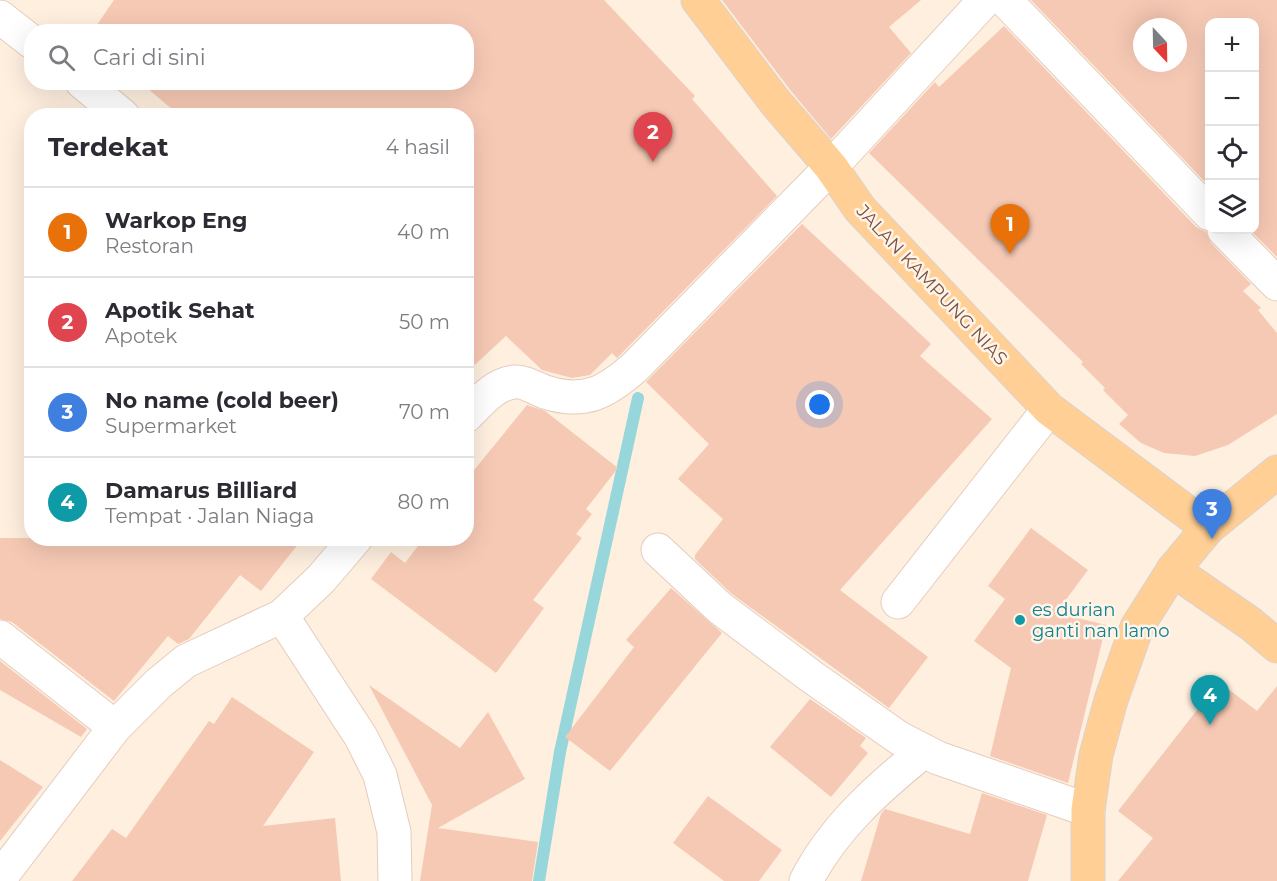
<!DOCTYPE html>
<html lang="id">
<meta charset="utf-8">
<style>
:root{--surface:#fff;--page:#f7f7f7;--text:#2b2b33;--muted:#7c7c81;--line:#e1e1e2;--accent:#f35339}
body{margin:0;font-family:Montserrat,sans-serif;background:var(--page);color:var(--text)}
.controls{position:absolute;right:18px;top:18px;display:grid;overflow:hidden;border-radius:12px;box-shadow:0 6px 24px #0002}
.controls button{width:54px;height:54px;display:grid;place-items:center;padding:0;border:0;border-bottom:2px solid var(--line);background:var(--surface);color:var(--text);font:30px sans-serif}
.compass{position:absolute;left:1133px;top:18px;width:54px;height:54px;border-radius:50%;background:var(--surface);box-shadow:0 6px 24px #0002;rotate:158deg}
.you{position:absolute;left:820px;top:405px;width:21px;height:21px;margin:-15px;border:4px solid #fff;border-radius:50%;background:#1a73e8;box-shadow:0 0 0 9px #1a73e833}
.badge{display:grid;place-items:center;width:39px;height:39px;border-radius:50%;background:var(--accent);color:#fff;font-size:20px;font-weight:700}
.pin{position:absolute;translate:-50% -50px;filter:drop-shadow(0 2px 3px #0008)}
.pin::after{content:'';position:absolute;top:32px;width:21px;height:18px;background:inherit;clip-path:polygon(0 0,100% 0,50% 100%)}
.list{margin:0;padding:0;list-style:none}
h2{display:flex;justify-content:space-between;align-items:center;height:78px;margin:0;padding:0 24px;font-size:26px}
h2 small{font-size:20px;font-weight:400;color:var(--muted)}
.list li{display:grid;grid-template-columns:39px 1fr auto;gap:18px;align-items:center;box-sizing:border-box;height:90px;padding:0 24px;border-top:2px solid var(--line)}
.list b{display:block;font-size:22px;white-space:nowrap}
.list p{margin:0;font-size:20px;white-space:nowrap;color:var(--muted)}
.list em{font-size:20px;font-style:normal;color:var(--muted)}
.icon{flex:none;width:33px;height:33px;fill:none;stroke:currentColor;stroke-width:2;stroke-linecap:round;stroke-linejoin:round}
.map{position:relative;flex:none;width:1277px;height:881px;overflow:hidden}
.search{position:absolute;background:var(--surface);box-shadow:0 6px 24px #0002;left:24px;top:24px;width:450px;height:66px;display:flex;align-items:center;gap:15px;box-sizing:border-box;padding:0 21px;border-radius:24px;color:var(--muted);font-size:22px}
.panel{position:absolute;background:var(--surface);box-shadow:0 6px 24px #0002;left:24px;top:108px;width:450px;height:438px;border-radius:24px}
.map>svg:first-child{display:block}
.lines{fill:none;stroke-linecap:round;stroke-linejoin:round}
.stream{stroke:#97d6db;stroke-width:12}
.building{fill:#f6c9b4;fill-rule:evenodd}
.minor-casing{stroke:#e5ccbd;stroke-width:35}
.major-casing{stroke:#dbd2cf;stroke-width:35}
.minor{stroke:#fff;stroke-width:33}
.major{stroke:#ffcf95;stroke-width:33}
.culture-dot{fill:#0f9aa8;stroke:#fff4e7;stroke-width:2}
.labels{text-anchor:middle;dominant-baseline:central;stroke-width:5;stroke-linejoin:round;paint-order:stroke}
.street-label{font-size:18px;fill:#765245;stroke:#fff4e7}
.culture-label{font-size:18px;fill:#0d838f;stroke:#fff4e7;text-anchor:start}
</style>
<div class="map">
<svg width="1277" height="881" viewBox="0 0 1277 881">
<rect width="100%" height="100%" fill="#feefdf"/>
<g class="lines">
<polyline class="stream" points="539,881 560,752 638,398"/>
</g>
<g class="building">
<polygon points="114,0 604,0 695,96 692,99 777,196 623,352 617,358 612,353 590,375 572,378 542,370 506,336 466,373 466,116 180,116 140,82 466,82 466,32 92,32"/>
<polygon points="722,0 921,0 889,27 911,53 831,139 791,91"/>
<path d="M1031 0H1277V257L1250 230H1254V22H1209V186ZM1142 27H1178V63H1142Z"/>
<polygon points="1004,26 1196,227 1206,232 1211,243 1251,284 1243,291 1261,308 1258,310 1277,333 1277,414 1228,445 1195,456 1164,453 1141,443 1119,424 1128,415 1103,390 1105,388 1081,364 1083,362 869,153 935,82 939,87"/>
<polygon points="802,224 931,344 920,356 992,419 840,590 928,657 889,708 732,594 695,559 695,555 723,519 678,479 709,444 646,382"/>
<polygon points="527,405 545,411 618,468 586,509 592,514 576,534 582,538 533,600 544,608 496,673 371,579 391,552 405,563 424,538 466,538 466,480"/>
<polygon points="1031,528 1088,570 1056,613 1106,625 1068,783 990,756 1011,668 974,641 1005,599 988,586"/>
<polygon points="0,538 303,538 261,591 240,575 189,639 178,644 168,636 114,701 12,622 0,619"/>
<polygon points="671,588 722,633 610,771 565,737 634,647 626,640"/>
<polygon points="0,661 87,729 81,737 0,690"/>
<polygon points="1219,682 1257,711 1277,686 1277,881 1118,881 1153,838 1118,811"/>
<polygon points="369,685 460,748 488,712 525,779 438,828 538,842 532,881 420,881 432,805"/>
<polygon points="232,697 314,752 263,826 335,818 341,881 72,881 112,829 126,838 209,721 214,724"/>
<polygon points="810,699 866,738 860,746 868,753 831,797 770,747"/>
<polygon points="0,760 43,787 0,841"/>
<polygon points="982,793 1047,815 1028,881 861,881 881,814 885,809 970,834"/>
<polygon points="708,796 782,850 759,881 724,881 673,843"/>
</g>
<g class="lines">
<defs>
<g id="minor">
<polyline points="1005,0 1210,214"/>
<polyline points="0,17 32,42"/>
<polyline points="82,82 123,116"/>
<polyline points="1224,230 1277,284"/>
<path d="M466 416C479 403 495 383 515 382 523 381 537 389 545 392 585 405 607 392 636 366L831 167 985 0"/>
<polyline points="658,550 720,608 812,677 899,738 938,758 1088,810"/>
<polyline points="898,602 1049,409"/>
<polyline points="282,616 361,737 380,775 394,832 395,881"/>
<polyline points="0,637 115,727"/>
<polyline points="0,878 115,727 159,683 186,661 282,616 321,579 356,538"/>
<path d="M806 881C833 828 878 788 924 751"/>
</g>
<g id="major">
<polyline points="698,0 776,103 831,167 860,209 1049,409 1208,528"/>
<polyline points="1173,570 1251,624 1277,646"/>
<polyline points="1088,881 1088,810 1096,755 1111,700 1137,627 1173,570 1208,528 1277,472"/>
</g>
</defs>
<use href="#minor" class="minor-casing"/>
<use href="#major" class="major-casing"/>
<use href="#minor" class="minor"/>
<use href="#major" class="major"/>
</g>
<circle class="culture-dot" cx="1020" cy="620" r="6"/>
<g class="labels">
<g class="street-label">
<text transform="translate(932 285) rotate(47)">JALAN KAMPUNG NIAS</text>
</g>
<g class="culture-label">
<text x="1032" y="610">es durian<tspan x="1032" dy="21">ganti nan lamo</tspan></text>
</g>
</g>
</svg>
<div class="controls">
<button>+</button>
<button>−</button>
<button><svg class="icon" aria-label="locate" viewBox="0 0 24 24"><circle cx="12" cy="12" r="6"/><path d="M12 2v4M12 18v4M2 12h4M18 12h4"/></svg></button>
<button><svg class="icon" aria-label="layers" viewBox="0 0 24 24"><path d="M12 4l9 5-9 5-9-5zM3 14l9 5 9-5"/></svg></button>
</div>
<svg class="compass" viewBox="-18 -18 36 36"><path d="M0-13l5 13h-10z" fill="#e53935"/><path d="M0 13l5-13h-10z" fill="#7c7c81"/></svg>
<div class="you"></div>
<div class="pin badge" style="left:1010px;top:254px;background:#e8710a">1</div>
<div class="pin badge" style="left:653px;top:162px;background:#e0444e">2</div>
<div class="pin badge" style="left:1212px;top:539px;background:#3f7fe0">3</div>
<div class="pin badge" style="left:1210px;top:725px;background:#0f9aa8">4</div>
<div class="search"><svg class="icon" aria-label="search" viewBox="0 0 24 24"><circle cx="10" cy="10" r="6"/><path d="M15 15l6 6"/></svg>Cari di sini</div>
<section class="panel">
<h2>Terdekat<small>4 hasil</small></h2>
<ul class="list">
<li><span class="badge" style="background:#e8710a">1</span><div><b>Warkop Eng</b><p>Restoran</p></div><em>40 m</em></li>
<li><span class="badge" style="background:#e0444e">2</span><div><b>Apotik Sehat</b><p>Apotek</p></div><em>50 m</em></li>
<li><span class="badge" style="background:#3f7fe0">3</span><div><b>No name (cold beer)</b><p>Supermarket</p></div><em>70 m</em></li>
<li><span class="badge" style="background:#0f9aa8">4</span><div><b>Damarus Billiard</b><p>Tempat · Jalan Niaga</p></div><em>80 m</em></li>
</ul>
</section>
</div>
